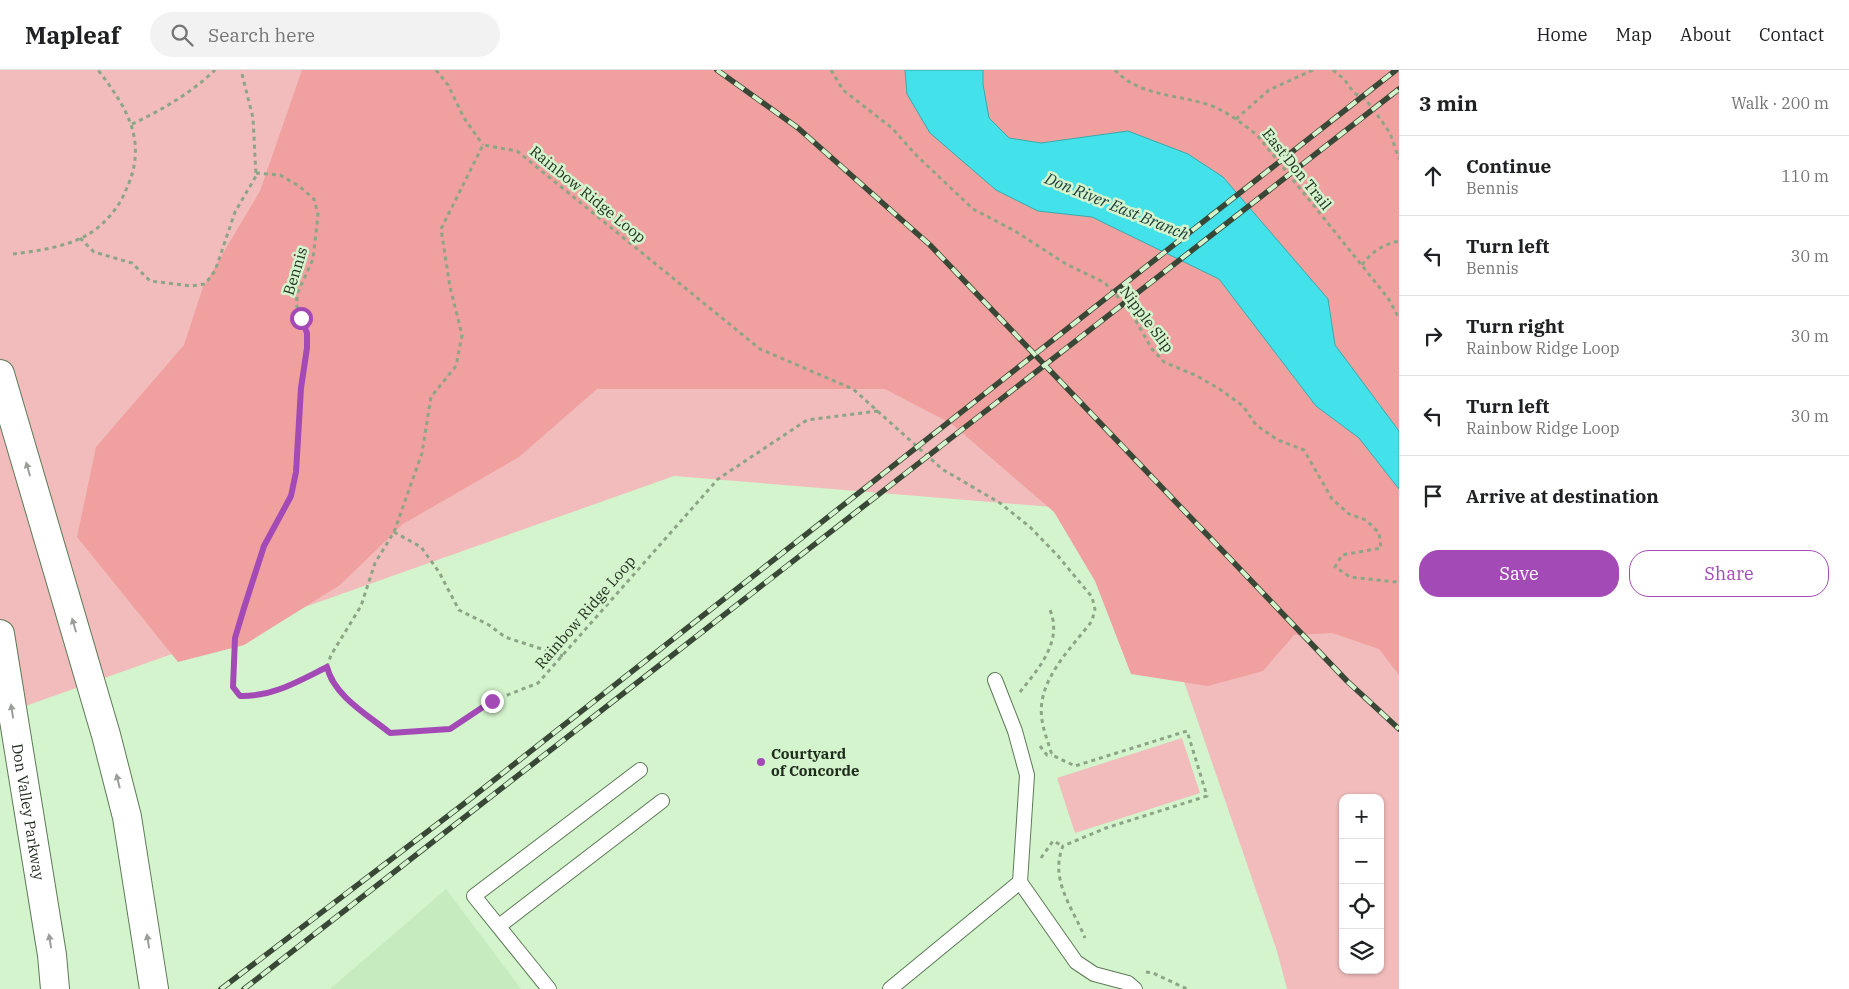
<!DOCTYPE html>
<meta charset="utf-8">
<style>
:root{--surface:#fff;--page:#f2f2f2;--text:#202124;--muted:#757577;--line:#e0e0e0;--accent:#a34ab6}
body{margin:0;font-family:"IBM Plex Serif",serif;background:var(--page);color:var(--text)}
.controls{position:absolute;right:15px;bottom:15px;display:grid;overflow:hidden;border-radius:10px;box-shadow:0 1px 4px #0004}
.controls button{width:45px;height:45px;display:grid;place-items:center;padding:0;border:0;border-bottom:1px solid var(--line);background:var(--surface);color:var(--text);font:25px sans-serif}
.stop{position:absolute;width:15px;height:15px;margin:-11px;border:4px solid #a34ab6;border-radius:50%;background:#fff}
.stop.end{background:#a34ab6;border-color:#fff;box-shadow:0 1px 5px #0008}
.list{margin:0;padding:0;list-style:none}
h2{display:flex;justify-content:space-between;align-items:center;height:65px;margin:0;padding:0 20px;font-size:21px}
h2 small{font-size:16px;font-weight:400;color:var(--muted)}
.list li{display:grid;grid-template-columns:32px 1fr auto;gap:15px;align-items:center;box-sizing:border-box;height:80px;padding:0 20px;border-top:1px solid var(--line)}
.list b{display:block;font-size:19px;white-space:nowrap}
.list p{margin:0;font-size:16px;white-space:nowrap;color:var(--muted)}
.list em{font-size:16px;font-style:normal;color:var(--muted)}
.actions{display:flex;gap:10px;padding:15px 20px}
.actions a{flex:1;padding:11px 0;border:1px solid var(--accent);border-radius:20px;text-align:center;font-size:18px;color:var(--accent)}
.actions .main{background:var(--accent);color:#fff}
.icon{flex:none;width:28px;height:28px;fill:none;stroke:currentColor;stroke-width:2;stroke-linecap:round;stroke-linejoin:round}
.map{position:relative;flex:none;width:1399px;height:919px;overflow:hidden}
header{display:flex;align-items:center;gap:30px;box-sizing:border-box;height:70px;padding:0 25px;background:var(--surface);border-bottom:1px solid var(--line)}
header strong{font-size:24px}
nav{display:flex;gap:28px;margin-inline-start:auto;font-size:18px}
.search{width:350px;height:45px;background:var(--page);display:flex;align-items:center;gap:12px;box-sizing:border-box;padding:0 18px;border-radius:28px;color:var(--muted);font-size:19px}
main{display:flex}
aside{flex:1;background:var(--surface)}
.map>svg:first-child{display:block}
.built{fill:#c6ebbe}
.green{fill:#f1bcbb;fill-rule:evenodd}
.forest{fill:#f0a09f}
.water{fill:#43e1e9;stroke:#38aaac}
.lines{fill:none;stroke-linecap:round;stroke-linejoin:round}
.lane-casing{stroke:#5d7957;stroke-width:16}
.highway-casing{stroke:#5d7957;stroke-width:30}
.path{stroke:#8da587;stroke-width:3;stroke-dasharray:4 4;stroke-linecap:butt}
.lane{stroke:#fff;stroke-width:14}
.highway{stroke:#fff;stroke-width:28}
.rail-casing{stroke:#394836;stroke-width:5.5}
.rail{stroke:#d4f4cd;stroke-width:4;stroke-dasharray:11;stroke-linecap:butt}
.oneway{fill:#9aa099}
.route{stroke:#a34ab6;stroke-width:6}
.poi-dot{fill:#a34ab6;stroke:#d4f4cd;stroke-width:2}
.labels{text-anchor:middle;dominant-baseline:central;stroke-width:5;stroke-linejoin:round;paint-order:stroke}
.street-label{font-size:15px;fill:#1f2b1c;stroke:#d4f4cd}
.poi-label{font-size:15px;font-weight:bold;fill:#1f2b1c;stroke:#d4f4cd;text-anchor:start}
.water-label{font-size:16px;font-style:italic;fill:#19393b;stroke:#d4f4cd}
</style>
<header>
<strong>Mapleaf</strong>
<div class="search"><svg class="icon" aria-label="search" viewBox="0 0 24 24"><circle cx="10" cy="10" r="6"/><path d="M15 15l6 6"/></svg>Search here</div>
<nav><a>Home</a><a>Map</a><a>About</a><a>Contact</a></nav>
</header>
<main>
<div class="map">
<svg width="1399" height="919" viewBox="0 0 1399 919">
<rect width="100%" height="100%" fill="#d4f4cd"/>
<polygon class="built" points="446,819 521,919 330,919"/>
<g class="green">
<path d="M0 0H1399V919H1287L1277 881 1126 443 674 406 0 645ZM1343 728H1380V900H1343Z"/>
<polygon points="1182,668 1200,723 1075,763 1057,708"/>
</g>
<g class="forest">
<polygon points="302,0 905,0 907,24 1038,141 1092,147 1219,209 1316,336 1359,368 1399,419 1399,605 1379,579 1332,563 1294,565 1263,601 1208,616 1131,604 1095,511 1054,442 952,354 885,319 597,319 519,387 403,454 340,515 244,575 178,592 77,467 96,377 184,275 203,217 260,121"/>
<polygon points="983,0 1399,0 1399,361 1335,275 1328,229 1128,61 1041,73 1009,68 989,48 983,14"/>
</g>
<polygon class="water" points="905,0 983,0 983,14 989,48 1009,68 1041,73 1128,61 1188,84 1223,107 1328,229 1335,275 1399,361 1399,419 1359,368 1316,336 1219,209 1092,147 1038,141 996,120 930,63 907,24"/>
<g class="lines">
<defs>
<g id="lane">
<polyline points="995,610 1015,661 1027,705 1020,812 1076,892 1094,904 1128,913 1135,919"/>
<polyline points="499,856 662,731"/>
<polyline points="549,919 474,826 640,700"/>
<polyline points="890,919 1020,812"/>
</g>
<g id="highway">
<polyline points="0,304 106,665 127,747 154,919"/>
<path id="s1" d="M0 564 52 885 55 919"/>
</g>
</defs>
<use href="#lane" class="lane-casing"/>
<use href="#highway" class="highway-casing"/>
<g class="path">
<polyline points="436,0 448,15 464,48 483,75"/>
<polyline points="831,0 843,20 892,58 917,86 973,139 1015,161 1066,194 1105,213 1129,239 1152,279 1164,292 1197,306 1221,320 1243,336 1256,355 1278,370 1304,380 1332,429 1349,444 1366,450 1379,463 1381,478 1342,485 1335,497 1350,507 1396,512 1399,514"/>
<path d="M1115 0C1139 27 1180 24 1212 36 1229 43 1243 54 1257 65L1388 228 1399 248"/>
<polyline points="1333,0 1344,9 1354,23 1366,30 1376,43 1390,63 1399,89"/>
<polyline points="1236,49 1269,20 1313,0"/>
<path d="M132 54C162 40 191 23 215 0"/>
<path d="M256 103 280 105 299 116 314 129 318 145 313 189 298 222 296 234 307 263 301 318 296 401 291 426 264 476 235 568 233 617 240 626C272 627 299 611 327 597"/>
<polyline points="80,168 94,182 132,193 150,211 191,216 205,214 215,201 235,142 256,106 253,48 241,0"/>
<path d="M13 184C37 181 66 177 87 165 103 156 118 139 125 122 149 73 128 39 98 0"/>
<path d="M1362 195C1371 182 1384 174 1399 171"/>
<path d="M878 341 807 350 718 409 538 613 492 631 450 659 390 663 342 624 330 610 327 597 331 585 361 536 375 493 394 462 422 383 431 327 456 296 462 265 450 217 441 159 483 75 517 81 760 279 853 319 942 399 1000 433 1030 457 1058 486 1092 527 1095 539 1092 551C1069 581 1033 614 1043 655 1045 665 1049 675 1052 685L1075 696 1187 661 1207 726 1106 758 1063 776C1049 810 1073 838 1085 868"/>
<polyline points="394,462 421,477 439,502 459,540 489,555 505,567 563,586"/>
<path d="M1020 622C1039 598 1063 571 1050 540"/>
<polyline points="1040,676 1047,685 1052,685"/>
<polyline points="1041,788 1053,771 1063,776"/>
<polyline points="1146,902 1153,903 1187,919"/>
</g>
<use href="#lane" class="lane"/>
<use href="#highway" class="highway"/>
<defs>
<g id="rail">
<polyline points="717,0 798,58 930,175 1347,611 1399,659"/>
<polyline points="221,919 461,736 1396,0"/>
<polyline points="244,919 1399,19"/>
</g>
</defs>
<use href="#rail" class="rail-casing"/>
<use href="#rail" class="rail"/>
</g>
<defs><path id="oneway-solid" d="M-6-.8H1V-3.2L6.5 0L1 3.2V.8H-6Z" transform="scale(1.25)"/></defs>
<g class="oneway">
<use href="#oneway-solid" transform="translate(28 399) rotate(-106)"/>
<use href="#oneway-solid" transform="translate(74 555) rotate(-106)"/>
<use href="#oneway-solid" transform="translate(12 641) rotate(-99)"/>
<use href="#oneway-solid" transform="translate(118 711) rotate(-104)"/>
<use href="#oneway-solid" transform="translate(50 871) rotate(-99)"/>
<use href="#oneway-solid" transform="translate(148 871) rotate(-99)"/>
</g>
<g class="lines">
<path class="route" d="M301 248 307 263V278L301 318 296 402 291 426 264 476 244 538 235 568 233 617 240 626C272 627 299 611 327 597 334 626 368 645 390 663L450 659 492 631"/>
</g>
<circle class="poi-dot" cx="761" cy="692" r="5"/>
<g class="labels">
<g class="street-label">
<text transform="translate(1297 99) rotate(51)">East Don Trail</text>
<text transform="translate(588 124) rotate(39)">Rainbow Ridge Loop</text>
<text transform="translate(295 201) rotate(-73)">Bennis</text>
<text transform="translate(1147 249) rotate(53)">Nipple Slip</text>
<text transform="translate(585 542) rotate(-49)">Rainbow Ridge Loop</text>
<text stroke="none"><textPath href="#s1" startOffset="180">Don Valley Parkway</textPath></text>
</g>
<g class="poi-label">
<text x="771" y="683">Courtyard<tspan x="771" dy="17">of Concorde</tspan></text>
</g>
<g class="water-label">
<text transform="translate(1117 136) rotate(22)">Don River East Branch</text>
</g>
</g>
</svg>
<div class="controls">
<button>+</button>
<button>−</button>
<button><svg class="icon" aria-label="locate" viewBox="0 0 24 24"><circle cx="12" cy="12" r="6"/><path d="M12 2v4M12 18v4M2 12h4M18 12h4"/></svg></button>
<button><svg class="icon" aria-label="layers" viewBox="0 0 24 24"><path d="M12 4l9 5-9 5-9-5zM3 14l9 5 9-5"/></svg></button>
</div>
<div class="stop" style="left:301px;top:248px"></div>
<div class="stop end" style="left:492px;top:631px"></div>
</div>
<aside>
<h2>3 min<small>Walk · 200 m</small></h2>
<ul class="list">
<li><svg class="icon" aria-label="ahead" viewBox="0 0 24 24"><path d="M12 20V5M6 11l6-6 6 6"/></svg><div><b>Continue</b><p>Bennis</p></div><em>110 m</em></li>
<li><svg class="icon" aria-label="left" viewBox="0 0 24 24"><path d="M17 20v-9H6M10 6l-5 5 5 5"/></svg><div><b>Turn left</b><p>Bennis</p></div><em>30 m</em></li>
<li><svg class="icon" aria-label="right" viewBox="0 0 24 24"><path d="M7 20v-9h11M14 6l5 5-5 5"/></svg><div><b>Turn right</b><p>Rainbow Ridge Loop</p></div><em>30 m</em></li>
<li><svg class="icon" aria-label="left" viewBox="0 0 24 24"><path d="M17 20v-9H6M10 6l-5 5 5 5"/></svg><div><b>Turn left</b><p>Rainbow Ridge Loop</p></div><em>30 m</em></li>
<li><svg class="icon" aria-label="arrive" viewBox="0 0 24 24"><path d="M6 21V4h12l-3 4 3 4H6"/></svg><div><b>Arrive at destination</b></div></li>
</ul>
<div class="actions"><a class="main">Save</a><a>Share</a></div>
</aside>
</main>
